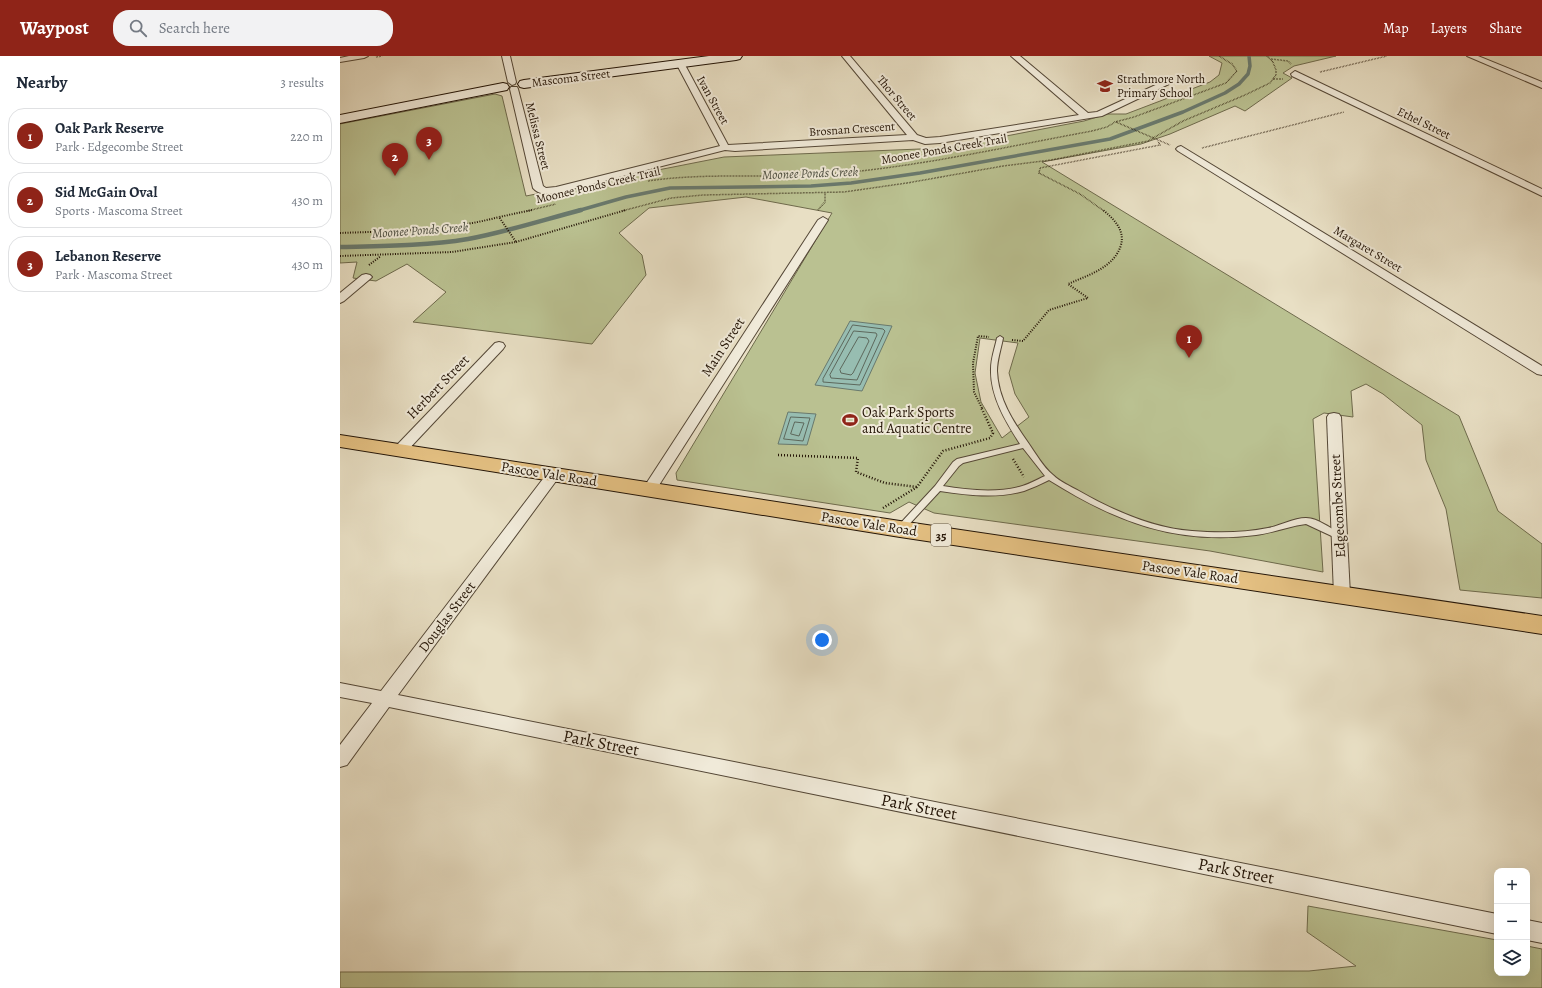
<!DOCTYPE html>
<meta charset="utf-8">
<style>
:root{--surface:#fff;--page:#f2f2f3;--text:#1f2937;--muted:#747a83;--line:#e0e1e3;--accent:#8f2418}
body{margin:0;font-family:Alegreya,serif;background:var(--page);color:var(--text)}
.controls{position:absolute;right:12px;bottom:12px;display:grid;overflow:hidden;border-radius:8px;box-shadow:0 4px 16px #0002}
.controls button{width:36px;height:36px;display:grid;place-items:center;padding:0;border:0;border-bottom:1px solid var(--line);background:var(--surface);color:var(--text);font:20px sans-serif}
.you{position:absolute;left:482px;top:584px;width:14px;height:14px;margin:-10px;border:3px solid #fff;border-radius:50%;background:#1a73e8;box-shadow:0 0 0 6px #1a73e833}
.badge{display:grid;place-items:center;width:26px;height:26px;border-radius:50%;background:var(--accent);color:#fff;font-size:13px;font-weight:700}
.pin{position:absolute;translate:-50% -33px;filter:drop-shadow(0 1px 2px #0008)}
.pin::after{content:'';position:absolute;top:21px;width:14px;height:12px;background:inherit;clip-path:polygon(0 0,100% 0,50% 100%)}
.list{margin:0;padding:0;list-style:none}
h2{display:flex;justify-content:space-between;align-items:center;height:52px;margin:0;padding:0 16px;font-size:17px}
h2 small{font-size:13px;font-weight:400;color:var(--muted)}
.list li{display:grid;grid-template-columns:26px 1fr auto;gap:12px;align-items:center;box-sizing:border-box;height:56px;margin:0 8px 8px;padding:0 8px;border:1px solid var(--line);border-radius:16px}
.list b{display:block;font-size:15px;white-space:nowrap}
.list p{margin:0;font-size:13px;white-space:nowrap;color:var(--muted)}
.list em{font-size:13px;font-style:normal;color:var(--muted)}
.icon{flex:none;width:22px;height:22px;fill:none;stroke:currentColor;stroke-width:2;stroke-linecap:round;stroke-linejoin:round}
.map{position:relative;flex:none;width:1202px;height:932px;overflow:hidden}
header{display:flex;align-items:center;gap:24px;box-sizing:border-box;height:56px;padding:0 20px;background:var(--accent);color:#fff}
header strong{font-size:19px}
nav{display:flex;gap:22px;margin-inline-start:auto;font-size:14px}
.search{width:280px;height:36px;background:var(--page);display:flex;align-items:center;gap:10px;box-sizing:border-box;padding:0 14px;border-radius:16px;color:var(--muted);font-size:15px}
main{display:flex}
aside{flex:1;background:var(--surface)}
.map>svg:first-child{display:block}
.green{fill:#bac191;stroke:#6e6a4c;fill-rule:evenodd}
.water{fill:#97bdb1;stroke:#69796d}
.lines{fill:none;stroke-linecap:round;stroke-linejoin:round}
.shore{stroke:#5d685c;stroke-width:1}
.stream-far1{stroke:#69796d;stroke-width:3.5}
.stream{stroke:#69796d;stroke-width:4.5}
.lane-casing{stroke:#544736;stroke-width:2}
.street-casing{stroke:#544736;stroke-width:2}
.secondary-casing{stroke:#231406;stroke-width:2}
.primary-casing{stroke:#231406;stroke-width:2}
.path-far2{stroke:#231406;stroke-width:1.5;stroke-dasharray:0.5 1;stroke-linecap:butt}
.path-far1{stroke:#231406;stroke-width:2;stroke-dasharray:1 1.5;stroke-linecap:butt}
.path{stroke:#231406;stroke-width:2.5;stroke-dasharray:1 2;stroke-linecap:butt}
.lane{fill:#f0ead9;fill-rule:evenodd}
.street{fill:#f0ead9;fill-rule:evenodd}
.secondary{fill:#f0ead9;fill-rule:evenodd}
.primary{fill:#e4c082;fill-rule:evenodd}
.labels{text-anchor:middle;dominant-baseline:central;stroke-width:4;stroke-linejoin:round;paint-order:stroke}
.far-street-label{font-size:12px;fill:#231406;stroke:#f0ead9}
.far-poi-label{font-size:12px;fill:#231406;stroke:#f0ead9;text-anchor:start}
.far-water-label{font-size:13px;font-style:italic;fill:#4c4f42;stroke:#f0ead9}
.shield{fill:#f0ead9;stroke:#605445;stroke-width:1}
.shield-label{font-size:13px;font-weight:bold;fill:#231406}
.street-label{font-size:14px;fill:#231406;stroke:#f0ead9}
.poi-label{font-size:14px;fill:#231406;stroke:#f0ead9;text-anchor:start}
.near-street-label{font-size:17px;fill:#231406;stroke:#f0ead9}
</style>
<header>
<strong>Waypost</strong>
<div class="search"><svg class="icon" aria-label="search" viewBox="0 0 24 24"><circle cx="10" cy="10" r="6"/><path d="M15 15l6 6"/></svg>Search here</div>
<nav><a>Map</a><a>Layers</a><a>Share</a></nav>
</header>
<main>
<aside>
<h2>Nearby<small>3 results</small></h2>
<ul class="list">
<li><span class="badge">1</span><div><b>Oak Park Reserve</b><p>Park · Edgecombe Street</p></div><em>220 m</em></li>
<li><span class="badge">2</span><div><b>Sid McGain Oval</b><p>Sports · Mascoma Street</p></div><em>430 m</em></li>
<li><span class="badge">3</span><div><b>Lebanon Reserve</b><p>Park · Mascoma Street</p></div><em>430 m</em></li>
</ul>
</aside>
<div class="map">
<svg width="1202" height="932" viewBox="0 0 1202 932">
<rect width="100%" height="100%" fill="#e8dfc4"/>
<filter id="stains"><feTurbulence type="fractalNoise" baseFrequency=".005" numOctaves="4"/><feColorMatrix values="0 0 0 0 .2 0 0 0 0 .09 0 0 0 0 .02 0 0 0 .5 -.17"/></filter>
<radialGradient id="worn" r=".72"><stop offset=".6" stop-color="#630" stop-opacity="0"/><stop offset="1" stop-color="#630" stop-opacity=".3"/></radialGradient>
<g class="green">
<path d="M869 0H996L954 10 943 17 952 22 905 55 895 50 830 78 801 88 702 106 1119 360 1158 455 1202 488V542L1120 534 1106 453 1086 404 1082 369 1043 338 1026 328 1011 335 1013 361 984 357 973 363 983 516 870 495 594 457 569 446 550 457 337 424 336 417 492 157 406 141 309 152 279 177 302 199 306 219 252 288 73 266 106 236 67 208 36 225 13 222 17 206 0 207V68L155 38 162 40 186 140 384 101 604 92 744 65 767 58H786L870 26 879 19 882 7ZM640 282 678 287 669 317 675 338 689 361 662 382 641 346 635 317Z"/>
<polygon points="968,850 1157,884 1157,917 1187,917 1187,890 1202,893 1202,932 0,932 0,916 969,915 1016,910 967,876"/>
</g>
<g class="water">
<polygon points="510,265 552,270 522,335 475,329"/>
<polygon points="448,356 476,358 467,389 438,388"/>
</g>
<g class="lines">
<g class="shore">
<polygon points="513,269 543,273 545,275 520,329 483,326 483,323"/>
<polygon points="514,275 536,277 537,279 517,324 491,322 490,319"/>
<polygon points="519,281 527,282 529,285 513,317 511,319 501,317 500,314"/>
<polygon points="451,361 470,362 463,385 444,383"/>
<polygon points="455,366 464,367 459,380 451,378"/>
</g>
<polyline class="stream-far1" points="237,155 286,141 330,132 471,130 511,127 580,117 770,83 843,56 885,37 899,28 908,18 910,10 909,0"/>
<path class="stream" d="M0 191C43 190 86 190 128 183 166 176 203 164 241 154"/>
<defs>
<path id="lane" d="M660 280 663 282C661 293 657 304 657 315 658 343 674 367 689 388 696 398 703 411 713 419 720 426 730 430 739 435 774 455 812 472 852 475 877 477 904 477 928 472 940 470 953 462 966 462 978 462 991 473 1002 478L1003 480 1002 482H996L966 468C949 470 933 477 916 479 836 489 776 466 709 424 701 428 692 432 684 435 656 443 627 439 600 435L563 475H557L556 473 557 471 595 430 613 406 617 403 680 388C666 366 650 340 651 313 651 302 655 292 657 282ZM683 392 705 420C696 424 688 429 679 431 654 437 628 434 603 430L619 410 623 407Z"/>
<g id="street">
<polygon points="9,0 28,0 24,2 0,6 0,2"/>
<polygon points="162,0 170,0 176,26 175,28 172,29 168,26"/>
<path d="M502 0H510L577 79 586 82 600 81 739 59 671 0H680L748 57 757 56 822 26H828L829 28 762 60 600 87 585 88 573 84 395 95 385 94 216 137C207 138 199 139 193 132L170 33 171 31H177L178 33 203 130 206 132 216 131 380 90 336 7 340 5 344 7 388 89 567 79Z"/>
<polygon points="1127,0 1138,0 1202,26 1202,32"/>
<polygon points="955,15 1202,133 1202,140 952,20 951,18"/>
<polygon points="841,90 1202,310 1202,319 1197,318 838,95 836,93 838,91"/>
<polygon points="483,161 488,164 314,437 309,439 304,437 302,434 304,431 478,164"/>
<polygon points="26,218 30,219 32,221 30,223 4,245 0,247 0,237 22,219"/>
<polygon points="159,286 163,287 165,290 163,293 65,397 60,398 55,397 53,394 55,391 155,287"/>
<polygon points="994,357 999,358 1001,361 1010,539 1008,543 1002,545 996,543 994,539 987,361 989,358"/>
<polygon points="214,413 219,415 221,418 219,421 58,639 1157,858 1157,878 49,651 7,709 0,711 0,689 32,647 0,641 0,627 41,635 209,415"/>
<polygon points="1187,864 1202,867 1202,887 1187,884"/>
</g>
<g id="secondary">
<polygon points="369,0 402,0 400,3 396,4 184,32 180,31 178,28 180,25 184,24"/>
<polygon points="163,27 167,28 169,31 167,34 0,67 0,59"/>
</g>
<polygon id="primary" points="0,379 560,465 1202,560 1202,578 560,481 0,391"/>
</defs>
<use href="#lane" class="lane-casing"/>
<use href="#street" class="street-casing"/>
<use href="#secondary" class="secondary-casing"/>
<use href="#primary" class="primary-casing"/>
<g class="path-far2">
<polyline points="36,1 42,0"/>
<polyline points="931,3 948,5 951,8"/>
<polyline points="980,16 1047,0"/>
<polyline points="933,23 943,23"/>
<polyline points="776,66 830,89"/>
<polyline points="862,92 1004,56"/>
<path d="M308 125C368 116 429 123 489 118 578 111 665 91 752 75L767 71 775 66 794 61 886 27 897 15 892 8 879 0"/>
<polyline points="478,154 485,146 485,137"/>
<polyline points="187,155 216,148"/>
<polyline points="282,155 331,142 363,139 504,136 567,127 663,110 711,104 808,85 843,65 905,39 930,27 936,19 936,14 933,6 927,0"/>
<polyline points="764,155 740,138 699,117 700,112 820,89 818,85"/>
</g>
<g class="path-far1">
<path d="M0 177C54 175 107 175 159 161"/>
<polyline points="176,186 286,154"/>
<polyline points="0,200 112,196 176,186 159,161 192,154"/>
<polyline points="29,209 41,200"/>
<path d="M672 284 683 285 709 254 748 242 728 228C748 219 774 212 781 189 785 174 774 163 763 154"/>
<polyline points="642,352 634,336 633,307 638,280 649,281"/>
</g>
<g class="path">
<polyline points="438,399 518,402 516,416 545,427 577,431"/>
<polyline points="673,403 684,421"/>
<polyline points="543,452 577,431 603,395 650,382 653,377 641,351"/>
</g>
<use href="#lane" class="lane"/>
<use href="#street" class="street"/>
<use href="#secondary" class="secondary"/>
<use href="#primary" class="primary"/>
</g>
<defs>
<symbol id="school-bare" viewBox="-9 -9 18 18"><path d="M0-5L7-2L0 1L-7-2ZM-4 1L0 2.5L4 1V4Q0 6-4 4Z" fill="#8f2418" stroke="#f0ead9" stroke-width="2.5" paint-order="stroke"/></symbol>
<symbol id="stadium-bare" viewBox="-9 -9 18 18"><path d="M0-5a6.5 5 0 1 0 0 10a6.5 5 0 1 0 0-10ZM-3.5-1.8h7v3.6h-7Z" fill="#8f2418" stroke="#f0ead9" stroke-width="2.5" paint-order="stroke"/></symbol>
</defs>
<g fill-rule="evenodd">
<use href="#school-bare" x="754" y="19" width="22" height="22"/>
<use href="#stadium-bare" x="499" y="353" width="22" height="22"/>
</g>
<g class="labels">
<g class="far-street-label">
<text transform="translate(231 22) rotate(-7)">Mascoma Street</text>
<text transform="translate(557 42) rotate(50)">Thor Street</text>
<text transform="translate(373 44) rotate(61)">Ivan Street</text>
<text transform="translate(1084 67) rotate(26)">Ethel Street</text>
<text transform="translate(512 73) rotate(-4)">Brosnan Crescent</text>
<text transform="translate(198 80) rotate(76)">Melissa Street</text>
<text transform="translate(604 93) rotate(-10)">Moonee Ponds Creek Trail</text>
<text transform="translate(258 129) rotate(-13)">Moonee Ponds Creek Trail</text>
<text transform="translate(1028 193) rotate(31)">Margaret Street</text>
</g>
<g class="far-poi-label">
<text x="777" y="23">Strathmore North<tspan x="777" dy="14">Primary School</tspan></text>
</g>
<g class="far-water-label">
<text transform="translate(470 117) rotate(-2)">Moonee Ponds Creek</text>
<text transform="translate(80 174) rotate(-4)">Moonee Ponds Creek</text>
</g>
<rect class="shield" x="591" y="468" width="20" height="22" rx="3"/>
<g class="shield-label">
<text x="601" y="479">35</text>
</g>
<g class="street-label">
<text transform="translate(383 291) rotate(-57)">Main Street</text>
<text transform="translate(98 331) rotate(-46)">Herbert Street</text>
<text transform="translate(209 418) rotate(9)">Pascoe Vale Road</text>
<text transform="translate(998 450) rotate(-93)">Edgecombe Street</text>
<text transform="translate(529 468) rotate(9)">Pascoe Vale Road</text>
<text transform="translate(850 516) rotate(8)">Pascoe Vale Road</text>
<text transform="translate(107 561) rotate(-53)">Douglas Street</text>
</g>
<g class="poi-label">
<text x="522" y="356">Oak Park Sports<tspan x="522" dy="16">and Aquatic Centre</tspan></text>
</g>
<g class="near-street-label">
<text transform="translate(261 687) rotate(11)">Park Street</text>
<text transform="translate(579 751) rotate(11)">Park Street</text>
<text transform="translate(896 815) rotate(11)">Park Street</text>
</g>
</g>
<rect width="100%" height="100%" filter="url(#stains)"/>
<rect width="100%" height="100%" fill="url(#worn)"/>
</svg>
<div class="controls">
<button>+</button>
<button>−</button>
<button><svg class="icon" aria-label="layers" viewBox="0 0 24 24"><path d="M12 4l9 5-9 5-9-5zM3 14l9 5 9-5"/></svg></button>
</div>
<div class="you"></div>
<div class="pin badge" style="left:849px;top:302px">1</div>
<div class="pin badge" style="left:55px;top:120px">2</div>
<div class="pin badge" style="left:89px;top:104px">3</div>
</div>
</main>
